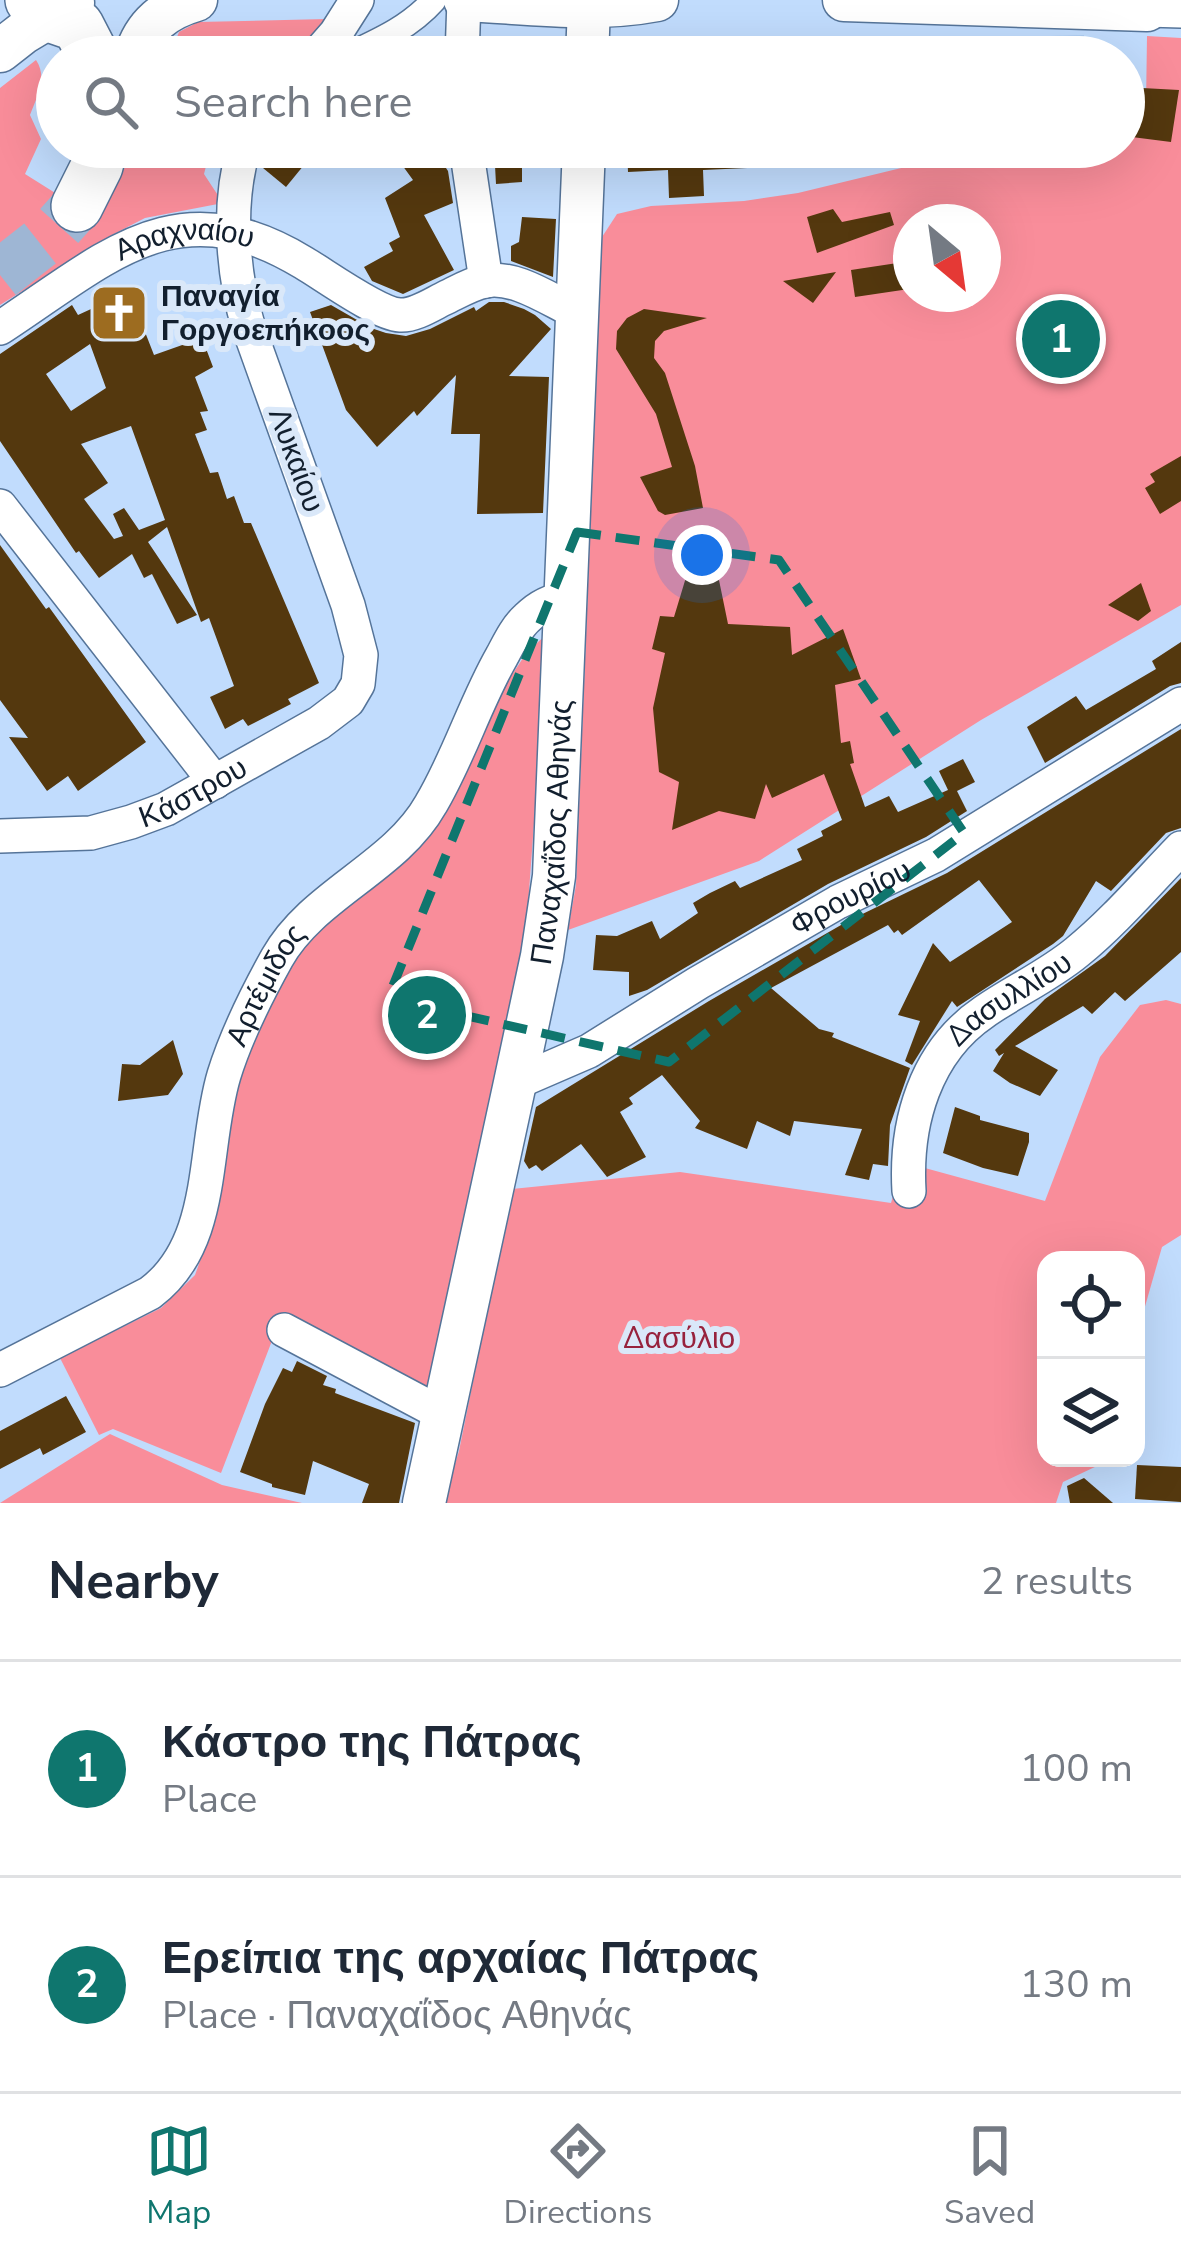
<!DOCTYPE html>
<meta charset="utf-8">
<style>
:root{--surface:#fff;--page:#f2f2f3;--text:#1f2937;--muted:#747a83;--line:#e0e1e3;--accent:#0f766e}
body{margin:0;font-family:"Nunito Sans",sans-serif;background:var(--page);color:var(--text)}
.controls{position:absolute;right:36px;bottom:36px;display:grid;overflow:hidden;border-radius:24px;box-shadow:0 12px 48px #0002}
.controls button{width:108px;height:108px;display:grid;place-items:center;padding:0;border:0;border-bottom:3px solid var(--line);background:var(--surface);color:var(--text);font:60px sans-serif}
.compass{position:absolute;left:893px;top:204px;width:108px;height:108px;border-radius:50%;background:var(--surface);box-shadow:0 12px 48px #0002;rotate:151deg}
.you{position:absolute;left:702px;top:555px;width:42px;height:42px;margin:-30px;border:9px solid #fff;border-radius:50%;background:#1a73e8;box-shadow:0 0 0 18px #1a73e833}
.badge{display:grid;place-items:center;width:78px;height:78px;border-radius:50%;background:var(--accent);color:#fff;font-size:39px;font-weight:700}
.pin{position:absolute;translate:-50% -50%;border:6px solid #fff;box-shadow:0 3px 12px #0006}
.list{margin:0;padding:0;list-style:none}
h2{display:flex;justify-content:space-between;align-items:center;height:156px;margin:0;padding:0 48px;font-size:51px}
h2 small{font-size:39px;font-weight:400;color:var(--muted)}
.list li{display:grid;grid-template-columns:78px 1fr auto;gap:36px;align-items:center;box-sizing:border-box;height:216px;padding:0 48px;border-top:3px solid var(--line)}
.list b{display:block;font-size:45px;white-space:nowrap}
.list p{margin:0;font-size:39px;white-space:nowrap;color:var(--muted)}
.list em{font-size:39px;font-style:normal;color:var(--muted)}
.icon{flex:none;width:66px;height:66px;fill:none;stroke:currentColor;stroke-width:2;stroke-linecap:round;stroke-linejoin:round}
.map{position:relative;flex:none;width:1181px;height:1503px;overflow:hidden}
.search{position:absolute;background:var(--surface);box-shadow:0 12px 48px #0002;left:36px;right:36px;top:36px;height:132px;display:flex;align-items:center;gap:30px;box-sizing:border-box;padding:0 42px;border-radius:66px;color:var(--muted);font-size:45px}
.sheet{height:588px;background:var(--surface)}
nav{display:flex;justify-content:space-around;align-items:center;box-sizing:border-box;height:168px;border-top:3px solid var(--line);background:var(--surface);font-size:33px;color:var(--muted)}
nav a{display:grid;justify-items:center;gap:6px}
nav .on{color:var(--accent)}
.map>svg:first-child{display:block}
.built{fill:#afcef3}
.green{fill:#f98d9a;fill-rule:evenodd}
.building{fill:#54380e;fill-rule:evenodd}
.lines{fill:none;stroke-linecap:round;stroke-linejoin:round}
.primary-tunnel{stroke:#9eb6d4;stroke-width:51;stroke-dasharray:51 26;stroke-linecap:butt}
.pedestrian-casing{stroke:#557499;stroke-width:27}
.minor-casing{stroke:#557499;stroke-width:36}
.tertiary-casing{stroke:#557499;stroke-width:45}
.primary-casing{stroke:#557499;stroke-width:54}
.pedestrian{stroke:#fff;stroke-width:24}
.minor{stroke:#fff;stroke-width:33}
.tertiary{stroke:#fff;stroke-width:42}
.primary{stroke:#fff;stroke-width:51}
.marked{fill:none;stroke:#0f766e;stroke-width:9;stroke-dasharray:24 15;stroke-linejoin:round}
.labels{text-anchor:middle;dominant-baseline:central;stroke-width:12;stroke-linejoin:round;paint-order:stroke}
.street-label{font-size:30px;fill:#121f2e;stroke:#dae8f9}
.poi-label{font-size:30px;font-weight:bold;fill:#121f2e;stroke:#dae8f9;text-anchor:start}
.park-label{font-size:30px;fill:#97223d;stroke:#dae8f9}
</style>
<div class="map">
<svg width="1181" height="1503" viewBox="0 0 1181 1503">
<rect width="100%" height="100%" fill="#c1dcfd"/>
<polygon class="built" points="1084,35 1082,57 921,57 920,40"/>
<g class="green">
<polygon points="326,19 299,57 169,57 179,32 198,22"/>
<path d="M1147 36 1181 38V605L981 720 759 861 568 930 576 885 602 237 617 214 651 206 744 201 798 193 988 147H1124V106L1146 105ZM911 222H983V294H911Z"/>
<path d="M36 60C48 78 37 96 30 115L41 139 25 174 95 218 137 147H211L204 174 223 203 145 218 112 235 0 305V88Z"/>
<polygon points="548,633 526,932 432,1395 280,1320 221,1473 113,1429 99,1435 60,1358 161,1308 195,1275 204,1250 228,1116 240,1074 263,1018 296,958 498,696 527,652"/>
<polygon points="1166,1000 1181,1004 1181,1235 1162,1247 1142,1317 1136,1324 1136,1260 1046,1260 1046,1458 1114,1458 1063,1482 1056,1503 443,1503 459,1451 512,1189 680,1172 891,1203 903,1162 1045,1201 1100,1057 1140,1005"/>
<polygon points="110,1434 222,1485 302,1503 0,1503"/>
</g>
<g class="building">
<polygon points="1124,87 1179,90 1171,142 1124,136"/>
<polygon points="280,147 304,165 286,187 263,168"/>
<polygon points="389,147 432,147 448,171 453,203 424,215 454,270 403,294 372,281 364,267 393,251 389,243 400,237 385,198 413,180"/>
<polygon points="494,147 558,147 558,166 522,168 522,182 496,184"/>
<polygon points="627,147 814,147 814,165 703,170 704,196 669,198 668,170 628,172"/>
<polygon points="833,209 842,222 890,212 894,225 817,253 807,217"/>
<polygon points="522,217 556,219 553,277 511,261 511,246 519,242"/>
<polygon points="904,262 909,289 855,297 851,270"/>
<polygon points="836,272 813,303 783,281"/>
<path d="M115 298 119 306 129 302 142 333 145 332 154 355 202 338 213 367 195 377 208 411 200 412 207 430 195 434 210 473 218 472 227 499 234 496 244 523H251L319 683 288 699 291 704 248 726 243 719 225 729 210 697 234 686 209 618 201 622 167 527 148 542 197 615 177 624 152 574 144 578 132 554 99 578 79 551 76 553 0 441V354L72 305 78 315ZM90 344 106 388 71 411 46 374ZM131 426 165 520 139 530 124 508 113 514 123 536 114 539 84 499 108 483 81 444Z"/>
<polygon points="489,302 504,302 524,309 535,315 551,329 509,376 549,377 543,513 477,514 480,434 451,434 456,375 417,416 414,411 377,447 346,410 310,312 331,305 371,328 386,333 406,336 430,329 474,307 476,311"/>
<polygon points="644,309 707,318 664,331 655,341 654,358 665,373 695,466 703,508 665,515 658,511 640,477 672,467 656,414 616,349 617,331 627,318"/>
<polygon points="1181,456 1181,501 1160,514 1145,488 1155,482 1150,474"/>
<polygon points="0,545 46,609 49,607 146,742 78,791 68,776 47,791 9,737 28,738 0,700"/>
<polygon points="712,546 728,624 790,627 792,655 843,629 861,679 835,685 841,743 850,741 854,763 850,764 865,807 889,796 898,812 948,790 939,771 963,759 975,782 957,791 967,811 926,837 828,884 647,990 629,996 629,972 593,970 596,935 617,936 652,921 660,939 698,913 693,903 710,893 735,881 740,888 802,860 797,849 823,836 821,831 842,820 824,774 772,798 766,784 755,819 719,811 672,830 679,782 659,772 653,708 665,653 652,649 660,616 674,617 687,574"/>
<polygon points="1141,583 1151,611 1138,621 1108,605"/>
<polygon points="1181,642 1181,683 1170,686 1045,763 1027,727 1076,696 1086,710 1156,669 1152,661"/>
<polygon points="1181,729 1181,828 1166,833 1111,891 1096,881 1063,936 1053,944 957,1007 952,1001 912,1065 905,1061 920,1021 898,1015 933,943 950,962 1012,922 979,880 902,935 898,930 894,933 888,925 771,988 819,1029 834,1033 832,1037 910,1068 890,1125 888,1166 873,1164 869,1180 845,1175 862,1129 794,1121 790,1136 757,1121 747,1149 695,1128 700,1121 662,1075 629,1098 633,1104 620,1112 646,1157 607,1177 581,1144 542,1171 536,1165 529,1169 524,1161 536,1107 709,1001 848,921 947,873"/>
<polygon points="1181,878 1181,952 1125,1001 1115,992 1092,1014 1083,1006 1015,1046 1058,1070 1040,1096 1010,1083 993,1071 1004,1053 999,1056 995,1050 1045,999 1105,956"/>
<polygon points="173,1040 183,1074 168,1095 118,1101 122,1064 140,1065"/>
<polygon points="955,1107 980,1116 980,1120 1029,1133 1029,1142 1018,1176 983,1168 943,1153"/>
<polygon points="297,1361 327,1376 323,1385 336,1389 335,1393 415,1423 399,1503 362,1503 369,1484 313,1461 305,1495 272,1487 272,1484 240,1472 265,1404 283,1368 292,1372"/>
<polygon points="66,1396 86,1432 43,1455 40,1448 0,1469 0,1431"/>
<polygon points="1137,1465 1181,1467 1181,1502 1135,1499"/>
<polygon points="1084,1478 1113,1503 1070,1503 1067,1486"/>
</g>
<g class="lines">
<polyline class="primary-tunnel" points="0,275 52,234 77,206"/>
<defs>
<path id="pedestrian" d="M344 57C378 41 409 28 434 0"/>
<g id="minor">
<polyline points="1147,10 1181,11"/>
<polyline points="315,57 336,33 357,0"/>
<polyline points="462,57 464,0"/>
<polyline points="466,147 486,281"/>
<path id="s1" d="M0 328C107 258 176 185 304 263 326 276 378 314 400 315 414 316 431 305 443 299 456 293 470 284 485 281 516 275 551 301 578 313"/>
<polyline points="0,506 215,782"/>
<path id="s2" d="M0 836 91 833 131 822 166 809 319 723 348 701 358 684 361 655 348 605 249 329C232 273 227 204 244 147"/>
<path id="s3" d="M515 1083 589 1051 698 983 838 902 936 855 1181 704"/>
<path id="s4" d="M909 1191C905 1123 925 1052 984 1012 1014 991 1048 976 1077 952 1114 922 1147 883 1181 848"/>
<polyline points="284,1330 444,1415"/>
<path id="s5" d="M0 1370 150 1293C217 1243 202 1148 224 1075 236 1036 257 994 277 958 313 894 395 868 431 804 459 757 475 703 502 656 509 643 516 628 527 618 538 607 551 600 567 598"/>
</g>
<g id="tertiary">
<path d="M465 0C529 3 594 12 657 0"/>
<polyline points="844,0 1147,10 1148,0"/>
<polyline points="0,51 23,33 73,3"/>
<path d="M135 57C144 25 165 9 196 0"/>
<polyline points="587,57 589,7"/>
<path id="s6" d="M424 1503 515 1083 542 956 554 876 584 147"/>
</g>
<g id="primary">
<polyline points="31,0 49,16 78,26 94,57"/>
<polyline points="77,206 97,166 102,147"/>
</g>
</defs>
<use href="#pedestrian" class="pedestrian-casing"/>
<use href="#minor" class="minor-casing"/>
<use href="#tertiary" class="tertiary-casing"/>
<use href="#primary" class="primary-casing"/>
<use href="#pedestrian" class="pedestrian"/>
<use href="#minor" class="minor"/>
<use href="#tertiary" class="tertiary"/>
<use href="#primary" class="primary"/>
</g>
<path class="marked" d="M577 532 779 560 964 833 669 1062 388 998Z"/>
<defs>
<symbol id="church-square" viewBox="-11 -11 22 22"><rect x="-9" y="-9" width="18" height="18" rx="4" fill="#9d6c20" stroke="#dae8f9"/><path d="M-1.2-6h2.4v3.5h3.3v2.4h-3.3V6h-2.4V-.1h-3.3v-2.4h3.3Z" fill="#fff"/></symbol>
</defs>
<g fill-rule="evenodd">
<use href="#church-square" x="86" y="280" width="66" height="66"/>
</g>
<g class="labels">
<g class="street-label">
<text stroke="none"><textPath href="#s1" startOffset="210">Αραχναίου</textPath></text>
<text transform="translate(296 460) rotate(70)">Λυκαίου</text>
<text stroke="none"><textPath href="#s2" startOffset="201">Κάστρου</textPath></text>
<text stroke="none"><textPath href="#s6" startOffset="684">Παναχαΐδος Αθηνάς</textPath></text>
<text stroke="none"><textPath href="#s3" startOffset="384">Φρουρίου</textPath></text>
<text stroke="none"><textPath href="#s5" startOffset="504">Αρτέμιδος</textPath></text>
<text stroke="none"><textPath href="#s4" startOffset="231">Δασυλλίου</textPath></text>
</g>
<g class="poi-label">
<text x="161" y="296">Παναγία<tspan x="161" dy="34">Γοργοεπήκοος</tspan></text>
</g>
<g class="park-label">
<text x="679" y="1338">Δασύλιο</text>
</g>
</g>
</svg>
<div class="controls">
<button><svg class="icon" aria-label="locate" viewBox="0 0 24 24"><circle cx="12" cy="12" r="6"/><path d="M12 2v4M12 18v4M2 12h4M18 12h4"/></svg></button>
<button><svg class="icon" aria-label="layers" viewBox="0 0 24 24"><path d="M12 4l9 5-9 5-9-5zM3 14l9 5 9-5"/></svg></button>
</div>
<svg class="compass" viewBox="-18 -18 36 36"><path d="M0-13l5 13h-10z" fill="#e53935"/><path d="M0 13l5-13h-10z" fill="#747a83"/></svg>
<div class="you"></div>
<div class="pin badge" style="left:1061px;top:339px">1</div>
<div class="pin badge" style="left:427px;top:1015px">2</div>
<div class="search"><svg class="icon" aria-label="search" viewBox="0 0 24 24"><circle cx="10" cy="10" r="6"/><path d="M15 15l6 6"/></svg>Search here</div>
</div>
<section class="sheet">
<h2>Nearby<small>2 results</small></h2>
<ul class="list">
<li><span class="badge">1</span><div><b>Κάστρο της Πάτρας</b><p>Place</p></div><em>100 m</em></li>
<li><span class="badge">2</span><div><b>Ερείπια της αρχαίας Πάτρας</b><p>Place · Παναχαΐδος Αθηνάς</p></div><em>130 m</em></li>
</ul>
</section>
<nav>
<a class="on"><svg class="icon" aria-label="map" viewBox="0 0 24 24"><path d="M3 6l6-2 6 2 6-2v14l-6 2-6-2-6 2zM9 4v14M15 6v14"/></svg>Map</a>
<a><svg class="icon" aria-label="directions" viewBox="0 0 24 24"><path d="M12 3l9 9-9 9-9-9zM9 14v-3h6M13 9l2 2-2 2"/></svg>Directions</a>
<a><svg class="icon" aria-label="saved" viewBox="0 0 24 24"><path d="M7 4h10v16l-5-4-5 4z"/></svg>Saved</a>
</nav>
